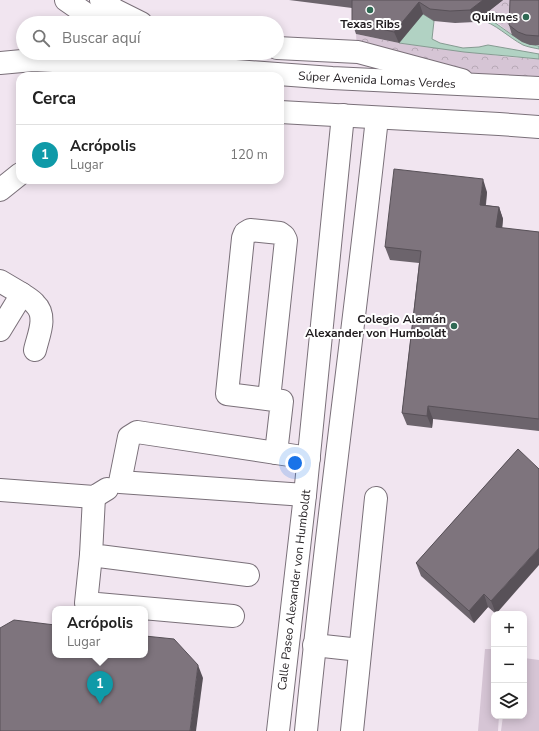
<!DOCTYPE html>
<html lang="es">
<meta charset="utf-8">
<style>
:root{--surface:#fff;--page:#f6f6f6;--text:#222;--muted:#767676;--line:#e0e0e0;--accent:#306a54}
body{margin:0;font-family:"Nunito Sans",sans-serif;background:var(--page);color:var(--text)}
.controls{position:absolute;right:12px;bottom:12px;display:grid;overflow:hidden;border-radius:8px;box-shadow:0 2px 10px #0003}
.controls button{width:36px;height:36px;display:grid;place-items:center;padding:0;border:0;border-bottom:1px solid var(--line);background:var(--surface);color:var(--text);font:20px sans-serif}
.you{position:absolute;left:295px;top:463px;width:14px;height:14px;margin:-10px;border:3px solid #fff;border-radius:50%;background:#1a73e8;box-shadow:0 0 0 6px #1a73e833}
.badge{display:grid;place-items:center;width:26px;height:26px;border-radius:50%;background:var(--accent);color:#fff;font-size:13px;font-weight:700}
.pin{position:absolute;translate:-50% -33px;filter:drop-shadow(0 1px 2px #0008)}
.pin::after{content:'';position:absolute;top:21px;width:14px;height:12px;background:inherit;clip-path:polygon(0 0,100% 0,50% 100%)}
.popup{position:absolute;left:52px;top:606px;width:96px;height:52px;box-sizing:border-box;display:grid;place-content:center;border-radius:8px;background:var(--surface);filter:drop-shadow(0 1px 3px #0005);font-size:13px;white-space:nowrap;color:var(--muted)}
.popup b{font-size:15px;color:var(--text)}
.popup::after{content:'';position:absolute;left:50%;top:100%;margin-left:-8px;border:8px solid transparent;border-top-color:var(--surface)}
.list{margin:0;padding:0;list-style:none}
h2{display:flex;justify-content:space-between;align-items:center;height:52px;margin:0;padding:0 16px;font-size:17px}
h2 small{font-size:13px;font-weight:400;color:var(--muted)}
.list li{display:grid;grid-template-columns:26px 1fr auto;gap:12px;align-items:center;box-sizing:border-box;height:60px;padding:0 16px;border-top:1px solid var(--line)}
.list b{display:block;font-size:15px;white-space:nowrap}
.list p{margin:0;font-size:13px;white-space:nowrap;color:var(--muted)}
.list em{font-size:13px;font-style:normal;color:var(--muted)}
.icon{flex:none;width:22px;height:22px;fill:none;stroke:currentColor;stroke-width:2;stroke-linecap:round;stroke-linejoin:round}
.map{position:relative;flex:none;width:539px;height:731px;overflow:hidden}
.search{position:absolute;background:var(--surface);box-shadow:0 2px 10px #0003;left:16px;top:16px;width:268px;height:44px;display:flex;align-items:center;gap:10px;box-sizing:border-box;padding:0 14px;border-radius:22px;color:var(--muted);font-size:15px}
.panel{position:absolute;background:var(--surface);box-shadow:0 2px 10px #0003;left:16px;top:72px;width:268px;height:112px;border-radius:12px}
.map>svg:first-child{display:block}
.forest{fill:url(#forest-crowns)}
.pitch{fill:#d6c5d5}
.water{fill:#b1d2c3;stroke:#869b92}
.lines{fill:none;stroke-linecap:round;stroke-linejoin:round}
.minor-casing{stroke:#7a7079;stroke-width:24}
.major-casing{stroke:#7a7079;stroke-width:24}
.minor{stroke:#fff;stroke-width:22}
.major{stroke:#fff;stroke-width:22}
.wall{fill:#6c646c}
.shaded-wall{fill:#585158}
.building{fill:#7e747d;stroke:#585158}
.poi-dot{fill:#306a54;stroke:#fff;stroke-width:1.5}
.labels{text-anchor:middle;dominant-baseline:central;stroke-width:4;stroke-linejoin:round;paint-order:stroke}
.poi-label{font-size:12px;font-weight:bold;fill:#201c1f;stroke:#fff;text-anchor:end}
.street-label{font-size:12px;fill:#201c1f;stroke:#fff}
</style>
<div class="map">
<svg width="539" height="731" viewBox="0 0 539 731">
<defs>
<pattern id="forest-crowns" width="20" height="18" patternUnits="userSpaceOnUse"><rect width="20" height="18" fill="#d6c5d5"/><path d="M2 6a3 3 0 1 1 6 0M12 15a3 3 0 1 1 6 0" fill="none" stroke="#b7a9b6"/></pattern>
</defs>
<rect width="100%" height="100%" fill="#f1e5f0"/>
<g class="forest">
<polygon points="497,0 514,0 512,35 499,24 483,16"/>
<polygon points="356,34 399,43 508,57 539,59 539,79 450,73 357,49"/>
</g>
<g class="pitch">
<polygon points="485,649 494,649 494,716 499,716 498,731 478,731"/>
<polygon points="524,658 539,660 539,731 501,731 503,716 524,716"/>
</g>
<g class="water">
<polygon points="423,14 434,21 432,39 440,43 463,48 479,47 488,45 539,54 539,59 464,52 399,43"/>
<path d="M483 16C503 25 517 44 539 46V49C534 48 528 47 523 45 508 37 496 24 479 19Z"/>
</g>
<g class="lines">
<defs>
<g id="minor">
<polyline points="66,0 99,23"/>
<polyline points="101,0 115,10 141,23"/>
<polyline points="277,48 358,52 462,80"/>
<polyline points="162,53 195,67"/>
<polyline points="0,281 22,294 0,330"/>
<path d="M22 294C26 297 32 300 35 304 48 316 38 336 35 350"/>
<polyline points="269,399 286,240 284,236 280,233 250,230 245,233 243,238 227,394 282,401 276,453"/>
<polyline points="0,490 94,497 107,489"/>
<polyline points="305,495 120,482 129,437 137,432 309,458"/>
<polyline points="94,497 91,555 248,575"/>
<polyline points="91,555 86,603 233,616"/>
<polyline points="314,645 360,650"/>
<polyline points="278,731 305,495 343,115"/>
<path d="M306 731C326 526 355 322 377 118"/>
<polyline points="352,731 376,498"/>
</g>
<g id="major">
<polyline points="0,63 33,60 196,68 332,78 539,88"/>
<polyline points="280,112 499,124 539,127"/>
<polyline points="0,190 20,174"/>
</g>
</defs>
<use href="#minor" class="minor-casing"/>
<use href="#major" class="major-casing"/>
<use href="#minor" class="minor"/>
<use href="#major" class="major"/>
</g>
<g class="wall">
<polygon points="289,0 503,0 475,22 455,23 434,21 423,14 399,43 356,34 352,22 352,8"/>
<polygon points="539,0 539,45 530,45 522,42 512,35 509,25"/>
<polygon points="487,192 486,205 499,207 503,219 502,228 539,232 539,431 433,419 432,428 407,425 402,413 419,263 390,260 385,247"/>
<polygon points="518,449 496,614 488,607 474,623 421,576 416,563"/>
</g>
<g class="shaded-wall">
<polygon points="483,0 503,0 475,22 470,10"/>
<polygon points="419,2 423,14 399,43 394,32"/>
<polygon points="483,179 487,192 484,217 480,205"/>
<polygon points="499,207 503,219 501,240 496,227"/>
<polygon points="428,406 433,419 432,428 427,416"/>
<polygon points="539,548 539,565 496,614 491,601"/>
<polygon points="484,594 488,607 474,623 469,611"/>
<polygon points="198,665 203,678 196,731 190,731"/>
</g>
<g class="building">
<polygon points="352,0 483,0 470,10 450,11 430,9 419,2 394,32 352,22"/>
<polygon points="510,0 539,0 539,36 526,35 518,32 509,25"/>
<polygon points="394,169 483,179 480,205 499,207 496,227 539,232 539,419 428,406 427,416 402,413 421,251 385,247"/>
<polygon points="518,449 539,469 539,548 491,601 484,594 469,611 416,563"/>
<polygon points="14,620 55,625 55,655 145,655 145,636 174,639 198,665 190,731 0,731 0,628"/>
</g>
<g class="poi-dot">
<circle cx="370" cy="10" r="4"/>
<circle cx="526" cy="17" r="4"/>
<circle cx="454" cy="326" r="4"/>
</g>
<g class="labels">
<g class="poi-label">
<text x="518" y="17">Quilmes</text>
<text x="370" y="24" text-anchor="middle">Texas Ribs</text>
<text x="446" y="319">Colegio Alemán<tspan x="446" dy="14">Alexander von Humboldt</tspan></text>
</g>
<g class="street-label">
<text transform="translate(377 80) rotate(3)">Súper Avenida Lomas Verdes</text>
<text transform="translate(294 590) rotate(-83)">Calle Paseo Alexander von Humboldt</text>
</g>
</g>
</svg>
<div class="controls">
<button>+</button>
<button>−</button>
<button><svg class="icon" aria-label="layers" viewBox="0 0 24 24"><path d="M12 4l9 5-9 5-9-5zM3 14l9 5 9-5"/></svg></button>
</div>
<div class="you"></div>
<div class="pin badge" style="left:100px;top:704px;background:#0f9aa8">1</div>
<div class="popup"><b>Acrópolis</b>Lugar</div>
<div class="search"><svg class="icon" aria-label="search" viewBox="0 0 24 24"><circle cx="10" cy="10" r="6"/><path d="M15 15l6 6"/></svg>Buscar aquí</div>
<section class="panel">
<h2>Cerca<small></small></h2>
<ul class="list">
<li><span class="badge" style="background:#0f9aa8">1</span><div><b>Acrópolis</b><p>Lugar</p></div><em>120 m</em></li>
</ul>
</section>
</div>
